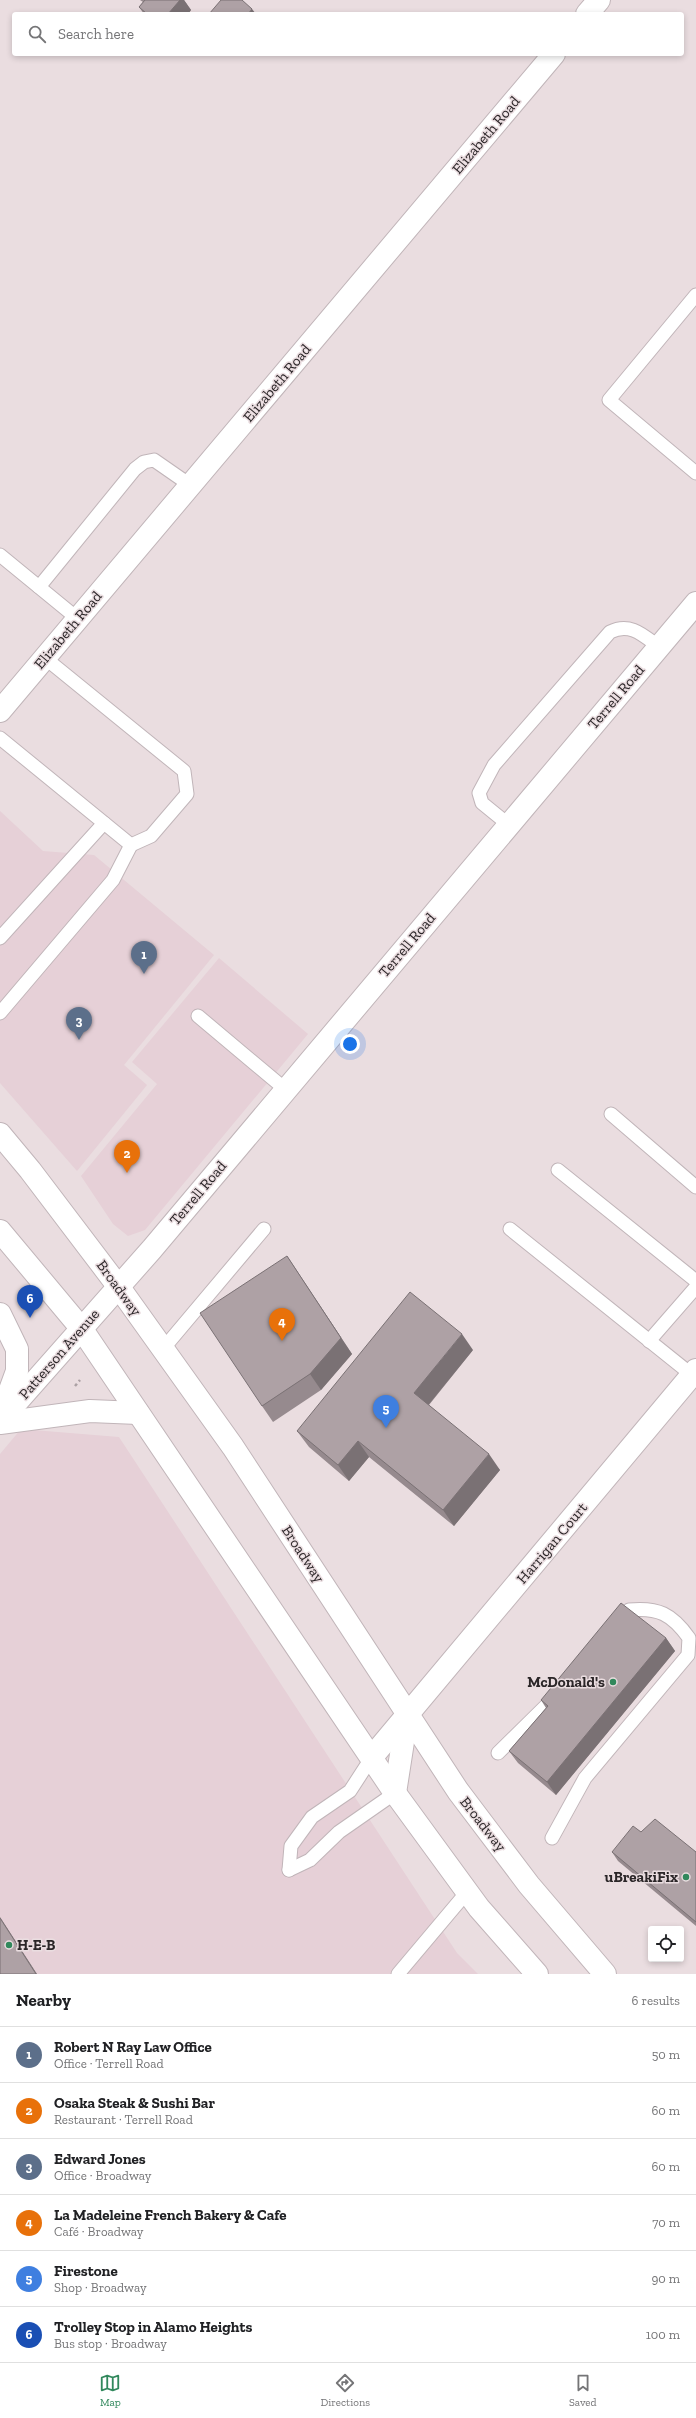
<!DOCTYPE html>
<meta charset="utf-8">
<style>
:root{--surface:#fff;--page:#f6f6f6;--text:#202124;--muted:#757577;--line:#e0e0e0;--accent:#31885c}
body{margin:0;font-family:"Zilla Slab",serif;background:var(--page);color:var(--text)}
.controls{position:absolute;right:12px;bottom:12px;display:grid;overflow:hidden;border-radius:4px;box-shadow:0 2px 6px #0003}
.controls button{width:36px;height:36px;display:grid;place-items:center;padding:0;border:0;border-bottom:1px solid var(--line);background:var(--surface);color:var(--text);font:20px sans-serif}
.you{position:absolute;left:350px;top:1044px;width:14px;height:14px;margin:-10px;border:3px solid #fff;border-radius:50%;background:#1a73e8;box-shadow:0 0 0 6px #1a73e833}
.badge{display:grid;place-items:center;width:26px;height:26px;border-radius:50%;background:var(--accent);color:#fff;font-size:13px;font-weight:700}
.pin{position:absolute;translate:-50% -33px;filter:drop-shadow(0 1px 2px #0008)}
.pin::after{content:'';position:absolute;top:21px;width:14px;height:12px;background:inherit;clip-path:polygon(0 0,100% 0,50% 100%)}
.list{margin:0;padding:0;list-style:none}
h2{display:flex;justify-content:space-between;align-items:center;height:52px;margin:0;padding:0 16px;font-size:17px}
h2 small{font-size:13px;font-weight:400;color:var(--muted)}
.list li{display:grid;grid-template-columns:26px 1fr auto;gap:12px;align-items:center;box-sizing:border-box;height:56px;padding:0 16px;border-top:1px solid var(--line)}
.list b{display:block;font-size:15px;white-space:nowrap}
.list p{margin:0;font-size:13px;white-space:nowrap;color:var(--muted)}
.list em{font-size:13px;font-style:normal;color:var(--muted)}
.icon{flex:none;width:22px;height:22px;fill:none;stroke:currentColor;stroke-width:2;stroke-linecap:round;stroke-linejoin:round}
.map{position:relative;flex:none;width:696px;height:1974px;overflow:hidden}
.search{position:absolute;background:var(--surface);box-shadow:0 2px 6px #0003;left:12px;right:12px;top:12px;height:44px;display:flex;align-items:center;gap:10px;box-sizing:border-box;padding:0 14px;border-radius:4px;color:var(--muted);font-size:15px}
.sheet{height:388px;background:var(--surface)}
nav{display:flex;justify-content:space-around;align-items:center;box-sizing:border-box;height:56px;border-top:1px solid var(--line);background:var(--surface);font-size:11px;color:var(--muted)}
nav a{display:grid;justify-items:center;gap:2px}
nav .on{color:var(--accent)}
.map>svg:first-child{display:block}
.built{fill:#e6d0d7}
.lines{fill:none;stroke-linecap:round;stroke-linejoin:round}
.service-casing{stroke:#c1b5b9;stroke-width:15}
.minor-casing{stroke:#c1b5b9;stroke-width:24}
.primary-casing{stroke:#c1b5b9;stroke-width:24}
.path{stroke:#aca1a4;stroke-width:2.5;stroke-dasharray:3 3;stroke-linecap:butt}
.service{stroke:#fff;stroke-width:13}
.minor{stroke:#fff;stroke-width:22}
.primary{stroke:#fff;stroke-width:22}
.wall{fill:#968a8e}
.shaded-wall{fill:#7a7174}
.building{fill:#aea1a5;stroke:#7a7174}
.poi-dot{fill:#31885c;stroke:#eadde0;stroke-width:1.5}
.labels{text-anchor:middle;dominant-baseline:central;stroke-width:3;stroke-linejoin:round;paint-order:stroke}
.street-label{font-size:15px;fill:#2b2628;stroke:#eadde0}
.poi-label{font-size:15px;font-weight:bold;fill:#2b2628;stroke:#eadde0;text-anchor:end}
</style>
<div class="map">
<svg width="696" height="1974" viewBox="0 0 696 1974">
<rect width="100%" height="100%" fill="#eadde0"/>
<g class="built">
<polygon points="0,811 43,851 94,855 214,955 124,1065 147,1085 77,1171 0,1083"/>
<polygon points="219,958 308,1034 145,1230 128,1236 113,1224 81,1176 157,1084 132,1062"/>
<polygon points="21,1429 119,1437 457,1953 478,1974 0,1974 0,1454"/>
</g>
<g class="lines">
<defs>
<g id="service">
<polyline points="696,295 609,400 696,473"/>
<polyline points="0,555 78,619"/>
<polyline points="39,587 135,469 144,462 154,460 190,485"/>
<polyline points="0,738 131,845 151,836 187,794 184,771 45,658"/>
<path d="M509 825 482 803 479 793 494 765 610 632C630 622 643 635 659 647"/>
<polyline points="0,938 104,823"/>
<polyline points="0,1013 113,880 131,845"/>
<polyline points="198,1016 285,1089"/>
<polyline points="611,1114 696,1187"/>
<polyline points="558,1170 696,1281"/>
<polyline points="510,1229 692,1375"/>
<polyline points="649,1341 696,1287"/>
<polyline points="163,1349 264,1229"/>
<polyline points="498,1753 558,1694"/>
<path d="M552 1838 585 1778 688 1655 689 1638C672 1614 658 1607 629 1610L618 1622"/>
<polyline points="289,1870 291,1846 312,1817 350,1791 372,1757"/>
<polyline points="289,1870 310,1860 339,1832 395,1793"/>
<polyline points="398,1974 467,1892"/>
</g>
<g id="minor">
<polyline points="587,14 599,0"/>
<polyline points="0,711 554,54"/>
<polyline points="0,1314 17,1349 17,1371 2,1412"/>
<polyline points="0,1421 152,1249 696,603"/>
<polyline points="0,1423 90,1411 138,1413"/>
<polyline points="372,1757 696,1370"/>
<polyline points="395,1793 407,1716"/>
</g>
<g id="primary">
<polyline points="0,1134 30,1170 118,1286 233,1447 458,1791 529,1885 605,1974"/>
<polyline points="0,1231 81,1328 395,1793 479,1908 537,1974"/>
</g>
</defs>
<use href="#service" class="service-casing"/>
<use href="#minor" class="minor-casing"/>
<use href="#primary" class="primary-casing"/>
<polyline class="path" points="75,1386 80,1380"/>
<use href="#service" class="service"/>
<use href="#minor" class="minor"/>
<use href="#primary" class="primary"/>
</g>
<g class="wall">
<polygon points="140,0 184,0 191,10 188,14 144,14 139,7 143,2"/>
<polygon points="287,1256 352,1354 321,1390 273,1422 262,1406"/>
<polygon points="473,1350 429,1405 500,1470 454,1526 369,1457 349,1481 309,1447 297,1431"/>
<polygon points="666,1638 675,1651 556,1795 518,1763 509,1751 546,1708 541,1700"/>
<polygon points="641,1832 696,1852 696,1926 618,1861 612,1852"/>
</g>
<g class="shaded-wall">
<polygon points="180,0 184,0 191,10 188,14 168,14"/>
<polygon points="252,9 256,14 248,14"/>
<polygon points="287,1256 352,1354 321,1390 310,1374"/>
<polygon points="462,1334 473,1350 425,1409 414,1393"/>
<polygon points="358,1441 369,1457 349,1481 338,1465"/>
<polygon points="489,1454 500,1470 454,1526 443,1510"/>
<polygon points="666,1638 675,1651 556,1795 547,1782"/>
<polygon points="0,1917 37,1974 36,1974 0,1918"/>
</g>
<g class="building">
<polygon points="145,0 180,0 168,14 147,14 139,7"/>
<polygon points="221,0 242,0 252,9 248,14 209,14"/>
<polygon points="287,1256 341,1338 310,1374 262,1406 200,1313"/>
<polygon points="410,1292 462,1334 414,1393 489,1454 443,1510 358,1441 338,1465 297,1431"/>
<polygon points="621,1603 666,1638 547,1782 509,1751 548,1706 541,1700"/>
<polygon points="655,1819 696,1852 696,1922 612,1852 633,1826 641,1832"/>
<polygon points="0,1918 36,1974 0,1974"/>
</g>
<g class="poi-dot">
<circle cx="613" cy="1682" r="4"/>
<circle cx="686" cy="1877" r="4"/>
<circle cx="9" cy="1945" r="4"/>
</g>
<g class="labels">
<g class="street-label">
<text transform="translate(486 135) rotate(-50)">Elizabeth Road</text>
<text transform="translate(277 383) rotate(-50)">Elizabeth Road</text>
<text transform="translate(68 630) rotate(-50)">Elizabeth Road</text>
<text transform="translate(616 697) rotate(-50)">Terrell Road</text>
<text transform="translate(407 945) rotate(-50)">Terrell Road</text>
<text transform="translate(198 1193) rotate(-50)">Terrell Road</text>
<text transform="translate(119 1288) rotate(54)">Broadway</text>
<text transform="translate(59 1354) rotate(-49)">Patterson Avenue</text>
<text transform="translate(552 1543) rotate(-50)">Harrigan Court</text>
<text transform="translate(303 1554) rotate(57)">Broadway</text>
<text transform="translate(483 1824) rotate(52)">Broadway</text>
</g>
<g class="poi-label">
<text x="605" y="1682">McDonald's</text>
<text x="678" y="1877">uBreakiFix</text>
<text x="17" y="1945" text-anchor="start">H-E-B</text>
</g>
</g>
</svg>
<div class="controls">
<button><svg class="icon" aria-label="locate" viewBox="0 0 24 24"><circle cx="12" cy="12" r="6"/><path d="M12 2v4M12 18v4M2 12h4M18 12h4"/></svg></button>
</div>
<div class="you"></div>
<div class="pin badge" style="left:144px;top:974px;background:#5c6f8a">1</div>
<div class="pin badge" style="left:127px;top:1173px;background:#e8710a">2</div>
<div class="pin badge" style="left:79px;top:1040px;background:#5c6f8a">3</div>
<div class="pin badge" style="left:282px;top:1341px;background:#e8710a">4</div>
<div class="pin badge" style="left:386px;top:1428px;background:#3f7fe0">5</div>
<div class="pin badge" style="left:30px;top:1318px;background:#1a4fb4">6</div>
<div class="search"><svg class="icon" aria-label="search" viewBox="0 0 24 24"><circle cx="10" cy="10" r="6"/><path d="M15 15l6 6"/></svg>Search here</div>
</div>
<section class="sheet">
<h2>Nearby<small>6 results</small></h2>
<ul class="list">
<li><span class="badge" style="background:#5c6f8a">1</span><div><b>Robert N Ray Law Office</b><p>Office · Terrell Road</p></div><em>50 m</em></li>
<li><span class="badge" style="background:#e8710a">2</span><div><b>Osaka Steak &amp; Sushi Bar</b><p>Restaurant · Terrell Road</p></div><em>60 m</em></li>
<li><span class="badge" style="background:#5c6f8a">3</span><div><b>Edward Jones</b><p>Office · Broadway</p></div><em>60 m</em></li>
<li><span class="badge" style="background:#e8710a">4</span><div><b>La Madeleine French Bakery &amp; Cafe</b><p>Café · Broadway</p></div><em>70 m</em></li>
<li><span class="badge" style="background:#3f7fe0">5</span><div><b>Firestone</b><p>Shop · Broadway</p></div><em>90 m</em></li>
<li><span class="badge" style="background:#1a4fb4">6</span><div><b>Trolley Stop in Alamo Heights</b><p>Bus stop · Broadway</p></div><em>100 m</em></li>
</ul>
</section>
<nav>
<a class="on"><svg class="icon" aria-label="map" viewBox="0 0 24 24"><path d="M3 6l6-2 6 2 6-2v14l-6 2-6-2-6 2zM9 4v14M15 6v14"/></svg>Map</a>
<a><svg class="icon" aria-label="directions" viewBox="0 0 24 24"><path d="M12 3l9 9-9 9-9-9zM9 14v-3h6M13 9l2 2-2 2"/></svg>Directions</a>
<a><svg class="icon" aria-label="saved" viewBox="0 0 24 24"><path d="M7 4h10v16l-5-4-5 4z"/></svg>Saved</a>
</nav>
